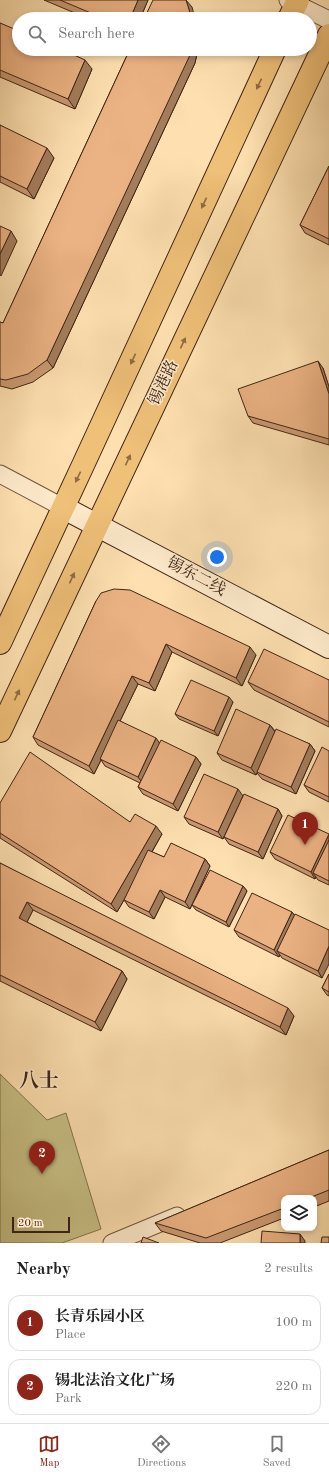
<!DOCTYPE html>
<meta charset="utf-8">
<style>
:root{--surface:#fff;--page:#f2f2f2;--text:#222;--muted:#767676;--line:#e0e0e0;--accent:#8f2418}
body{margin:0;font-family:"Old Standard TT","Noto Serif SC",serif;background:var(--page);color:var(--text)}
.controls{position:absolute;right:12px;bottom:12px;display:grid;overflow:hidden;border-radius:8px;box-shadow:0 2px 6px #0003}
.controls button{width:36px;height:36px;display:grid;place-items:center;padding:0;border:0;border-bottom:1px solid var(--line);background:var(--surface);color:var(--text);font:20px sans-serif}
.scale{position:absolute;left:12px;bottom:10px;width:58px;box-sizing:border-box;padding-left:4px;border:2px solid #402517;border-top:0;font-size:11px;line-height:14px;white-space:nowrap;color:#402517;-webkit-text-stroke:3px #feebcc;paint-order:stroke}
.you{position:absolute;left:217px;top:557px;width:14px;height:14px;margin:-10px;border:3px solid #fff;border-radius:50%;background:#1a73e8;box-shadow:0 0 0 6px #1a73e833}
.badge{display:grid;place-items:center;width:26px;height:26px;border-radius:50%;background:var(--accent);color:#fff;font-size:13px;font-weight:700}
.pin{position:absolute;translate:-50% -33px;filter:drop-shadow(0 1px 2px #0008)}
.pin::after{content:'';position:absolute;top:21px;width:14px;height:12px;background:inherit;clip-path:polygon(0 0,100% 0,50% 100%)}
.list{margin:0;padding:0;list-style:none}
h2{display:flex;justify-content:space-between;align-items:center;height:52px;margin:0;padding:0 16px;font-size:17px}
h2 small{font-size:13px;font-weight:400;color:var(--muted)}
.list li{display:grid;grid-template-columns:26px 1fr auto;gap:12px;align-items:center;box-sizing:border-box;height:56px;margin:0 8px 8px;padding:0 8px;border:1px solid var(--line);border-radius:12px}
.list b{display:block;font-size:15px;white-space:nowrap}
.list p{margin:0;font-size:13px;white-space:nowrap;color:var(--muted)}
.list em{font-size:13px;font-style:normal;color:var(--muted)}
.icon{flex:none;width:22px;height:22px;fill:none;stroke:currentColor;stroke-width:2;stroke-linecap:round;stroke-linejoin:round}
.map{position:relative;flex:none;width:329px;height:1243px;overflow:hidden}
.search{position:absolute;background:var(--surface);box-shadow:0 2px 6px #0003;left:12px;right:12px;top:12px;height:44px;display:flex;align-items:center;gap:10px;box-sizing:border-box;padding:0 14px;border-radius:22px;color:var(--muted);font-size:15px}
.sheet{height:180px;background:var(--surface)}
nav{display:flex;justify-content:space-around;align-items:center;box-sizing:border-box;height:56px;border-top:1px solid var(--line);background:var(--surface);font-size:11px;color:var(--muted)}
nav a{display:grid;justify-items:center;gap:2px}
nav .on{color:var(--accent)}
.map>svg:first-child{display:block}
.green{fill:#c7c086;stroke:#84724e}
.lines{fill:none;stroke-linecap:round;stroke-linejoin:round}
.street-casing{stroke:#70543d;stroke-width:19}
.secondary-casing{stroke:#402517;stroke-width:24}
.primary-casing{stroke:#402517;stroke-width:24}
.street{stroke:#feebcc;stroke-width:17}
.secondary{stroke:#feebcc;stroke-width:22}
.primary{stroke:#efc078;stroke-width:22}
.wall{fill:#ca9971;stroke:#402517}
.shaded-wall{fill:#a47d5c;stroke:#402517}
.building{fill:#ebb283;stroke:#402517}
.oneway{fill:#8f6b43}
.labels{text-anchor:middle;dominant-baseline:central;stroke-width:3;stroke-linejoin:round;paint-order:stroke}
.street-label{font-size:16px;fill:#402517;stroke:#feebcc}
.district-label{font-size:20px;font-weight:bold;fill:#402517;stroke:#feebcc}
</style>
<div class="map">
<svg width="329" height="1243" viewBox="0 0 329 1243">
<rect width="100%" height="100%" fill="#fee0b0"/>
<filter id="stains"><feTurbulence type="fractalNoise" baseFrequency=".005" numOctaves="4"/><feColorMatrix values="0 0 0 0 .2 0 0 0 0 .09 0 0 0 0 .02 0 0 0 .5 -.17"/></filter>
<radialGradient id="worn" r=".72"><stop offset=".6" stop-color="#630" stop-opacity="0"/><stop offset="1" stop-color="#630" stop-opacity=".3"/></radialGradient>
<polygon class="green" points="0,1074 47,1120 66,1113 101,1229 62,1243 0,1243"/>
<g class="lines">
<defs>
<g id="street">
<polyline points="288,0 329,20"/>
<polyline points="0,474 64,508"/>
<polyline points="112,1243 177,1216"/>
</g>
<polyline id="secondary" points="64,508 329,647"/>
<g id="primary">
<polyline points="289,19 298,0"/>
<polyline points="0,643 84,463 275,49"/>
<polyline points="0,731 329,35"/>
</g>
</defs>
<use href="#street" class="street-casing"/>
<use href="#secondary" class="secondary-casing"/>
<use href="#primary" class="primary-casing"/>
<use href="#street" class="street"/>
<use href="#secondary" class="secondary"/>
<use href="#primary" class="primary"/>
</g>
<g class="wall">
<polygon points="44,0 148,0 140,19 89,19"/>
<polygon points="0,23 92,69 75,109 0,77"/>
<polygon points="130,49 198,49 195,63 53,368 33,382 12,389 0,386 0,322 3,323"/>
<polygon points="0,125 54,158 34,199 0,182"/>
<polygon points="329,166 329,245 305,233 300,225"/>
<polygon points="323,368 329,387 329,445 253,423 248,416"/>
<polygon points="96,601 256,655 242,686 172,652 155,691 138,684 120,721 160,743 196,757 201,764 178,811 143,794 138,787 140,783 105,766 101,760 94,774 38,745 33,737"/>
<polygon points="329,680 329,727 254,690 248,682"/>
<polygon points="233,702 218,736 179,719 175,714"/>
<polygon points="270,725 275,731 310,744 315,751 296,794 262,779 257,773 256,775 222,760 217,753"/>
<polygon points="329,751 329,802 309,792 304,785"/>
<polygon points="243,796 278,809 282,816 263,859 229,844 224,837 223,839 189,824 184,817"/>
<polygon points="0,803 130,822 162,834 152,852 164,857 205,859 210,866 190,909 165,897 154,919 129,907 124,900 117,912 0,838"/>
<polygon points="329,835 329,885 318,880 316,877 315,879 275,859 270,852"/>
<polygon points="0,863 294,1016 286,1035 33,910 27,922 122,971 127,979 101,1031 0,981"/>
<polygon points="243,886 247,891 229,927 196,910 192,905"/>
<polygon points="292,912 294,915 322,978 282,958 280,955 279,957 239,937 234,930"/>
<polygon points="329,974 329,996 327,995 322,988"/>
<polygon points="329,1150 329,1201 314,1207 314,1198 284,1198 284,1218 220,1243 200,1243 161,1231 155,1223"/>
</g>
<g class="shaded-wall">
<polygon points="138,0 148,0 140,19 130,19"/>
<polygon points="186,0 192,7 195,19 192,19"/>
<polygon points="191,49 198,49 195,63 53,368 47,360"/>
<polygon points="85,60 92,69 75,109 68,99"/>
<polygon points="47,148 54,158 34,199 27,189"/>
<polygon points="11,231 17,241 1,276 0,275 0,254"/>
<polygon points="318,361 323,368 329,387 329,394"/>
<polygon points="166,644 172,652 155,691 149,683"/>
<polygon points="250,647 256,655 242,686 236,678"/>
<polygon points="132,676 138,684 101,760 100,759 101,760 94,774 89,766"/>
<polygon points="229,697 233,702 218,736 214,731"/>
<polygon points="270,725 275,732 256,775 251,768"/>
<polygon points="156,738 161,745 143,784 138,777"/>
<polygon points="310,744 315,751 296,794 291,787"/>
<polygon points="196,757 201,764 178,811 173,804"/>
<polygon points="238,789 243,796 223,839 218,832"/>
<polygon points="278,809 282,816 263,859 258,852"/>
<polygon points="156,826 162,834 117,912 111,904"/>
<polygon points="329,834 329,851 313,873 316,877 315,879 311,872"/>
<polygon points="205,859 210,866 190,909 185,902"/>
<polygon points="243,886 247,891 229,927 226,922"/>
<polygon points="160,890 165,897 154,919 149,912"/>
<polygon points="27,902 33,910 25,926 19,918"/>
<polygon points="292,912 297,919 277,951 280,955 279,957 274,950"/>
<polygon points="329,946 329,964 322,978 318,971"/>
<polygon points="122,971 127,979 101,1031 95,1022"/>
<polygon points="288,1008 294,1016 286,1035 280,1027"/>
<polygon points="300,1234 305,1241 305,1243 300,1243"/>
</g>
<g class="building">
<polygon points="60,0 138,0 130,19 105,19"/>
<polygon points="153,0 186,0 192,19 144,19"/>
<polygon points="0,23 19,31 19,49 61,49 85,60 68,99 0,70"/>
<polygon points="130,49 191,49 190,55 47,360 28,374 6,380 0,379 0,322 3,323"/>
<polygon points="0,125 47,148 27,189 0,176"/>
<polygon points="329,166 329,239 300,225"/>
<polygon points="0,226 11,231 0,254"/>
<polygon points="318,361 329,394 329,439 248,416 238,389"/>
<polygon points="114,589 130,590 250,647 236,678 166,644 149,683 132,676 89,766 33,737 96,601 101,593"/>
<polygon points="264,649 329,680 329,722 248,682"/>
<polygon points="191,680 229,697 214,731 175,714"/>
<polygon points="236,709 270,725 251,768 217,753"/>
<polygon points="118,720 156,738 138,777 100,759"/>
<polygon points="276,729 310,744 291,787 257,772"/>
<polygon points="161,740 196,757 173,804 138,787"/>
<polygon points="322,747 329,751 329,797 304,785"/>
<polygon points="30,752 130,822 135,814 156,826 111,904 0,833 0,803"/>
<polygon points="204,774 238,789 218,832 184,817"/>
<polygon points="244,794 278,809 258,852 224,837"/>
<polygon points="288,815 329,834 311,872 270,852"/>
<polygon points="329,840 329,881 313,873"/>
<polygon points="171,843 205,859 185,902 160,890 149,912 124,900 148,850 164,857"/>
<polygon points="0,863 288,1008 280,1027 27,902 19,918 122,971 95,1022 0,975"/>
<polygon points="210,870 243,886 226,922 192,905"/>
<polygon points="252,893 292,912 274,950 234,930"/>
<polygon points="295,914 329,930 329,946 318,971 277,951"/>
<polygon points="329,974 329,992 322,988"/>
<polygon points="329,1150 329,1190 309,1198 284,1198 284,1208 206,1238 155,1223"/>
<polygon points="262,1231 300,1234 300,1243 261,1243"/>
<polygon points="143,1237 159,1243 141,1243"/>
<polygon points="322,1237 329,1237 329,1243 321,1243"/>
</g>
<defs><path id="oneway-solid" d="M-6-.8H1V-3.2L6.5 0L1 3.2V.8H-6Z"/></defs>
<g class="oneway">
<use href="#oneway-solid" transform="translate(259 84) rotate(115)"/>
<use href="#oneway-solid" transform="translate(204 203) rotate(115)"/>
<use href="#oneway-solid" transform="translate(183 343) rotate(-65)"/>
<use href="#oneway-solid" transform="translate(133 359) rotate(115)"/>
<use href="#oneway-solid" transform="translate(128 460) rotate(-65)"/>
<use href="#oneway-solid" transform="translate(78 477) rotate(115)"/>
<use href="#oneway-solid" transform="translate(72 578) rotate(-65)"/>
<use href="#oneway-solid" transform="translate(17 695) rotate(-65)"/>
</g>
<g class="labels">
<g class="street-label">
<text transform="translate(164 383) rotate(-65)">锡港路</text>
<text transform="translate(196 577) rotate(28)">锡东二线</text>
</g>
<g class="district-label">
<text x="39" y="1082">八士</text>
</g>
</g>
<rect width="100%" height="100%" filter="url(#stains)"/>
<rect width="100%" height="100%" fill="url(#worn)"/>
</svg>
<div class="controls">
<button><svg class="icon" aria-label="layers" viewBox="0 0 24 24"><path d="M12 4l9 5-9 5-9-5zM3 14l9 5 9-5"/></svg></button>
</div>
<div class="scale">20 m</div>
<div class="you"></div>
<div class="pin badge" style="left:305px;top:845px">1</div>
<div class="pin badge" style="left:42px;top:1174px">2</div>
<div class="search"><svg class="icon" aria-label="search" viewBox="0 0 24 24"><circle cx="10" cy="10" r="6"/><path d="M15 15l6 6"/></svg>Search here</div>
</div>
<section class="sheet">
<h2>Nearby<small>2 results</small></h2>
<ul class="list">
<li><span class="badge">1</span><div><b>长青乐园小区</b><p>Place</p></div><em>100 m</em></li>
<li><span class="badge">2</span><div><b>锡北法治文化广场</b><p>Park</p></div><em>220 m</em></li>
</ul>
</section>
<nav>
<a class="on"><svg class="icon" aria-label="map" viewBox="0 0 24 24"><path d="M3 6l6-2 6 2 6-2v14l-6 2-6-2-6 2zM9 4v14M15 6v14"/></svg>Map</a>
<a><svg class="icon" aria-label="directions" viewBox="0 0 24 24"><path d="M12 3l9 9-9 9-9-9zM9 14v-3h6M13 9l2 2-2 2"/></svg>Directions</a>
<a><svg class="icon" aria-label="saved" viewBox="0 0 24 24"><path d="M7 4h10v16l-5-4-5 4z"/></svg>Saved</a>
</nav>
